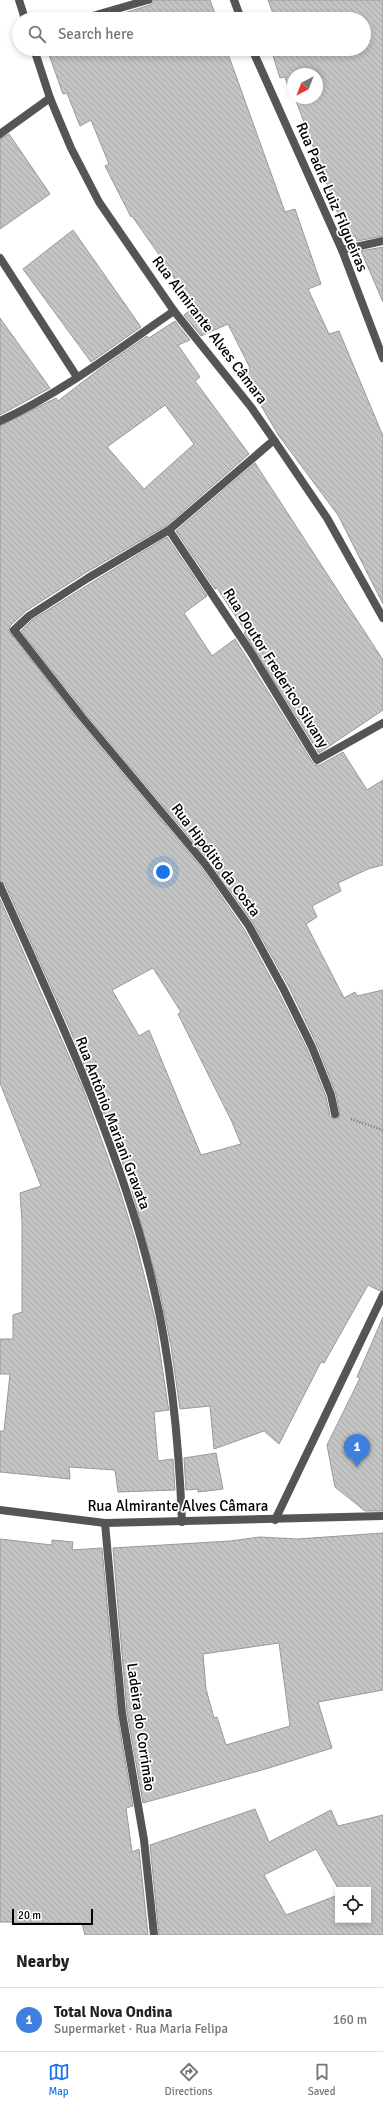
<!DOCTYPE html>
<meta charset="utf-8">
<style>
:root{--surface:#fff;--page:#f6f6f6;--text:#222;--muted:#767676;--line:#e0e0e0;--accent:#1a73e8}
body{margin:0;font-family:Signika,sans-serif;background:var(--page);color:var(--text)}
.controls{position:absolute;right:12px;bottom:12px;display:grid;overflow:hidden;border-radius:0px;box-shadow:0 2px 6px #0003}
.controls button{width:36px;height:36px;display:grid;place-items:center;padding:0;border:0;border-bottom:1px solid var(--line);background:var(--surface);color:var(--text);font:20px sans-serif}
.compass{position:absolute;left:287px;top:68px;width:36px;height:36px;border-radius:50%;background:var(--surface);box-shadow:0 2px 6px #0003;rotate:222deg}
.scale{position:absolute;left:12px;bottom:10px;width:81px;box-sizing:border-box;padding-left:4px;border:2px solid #000;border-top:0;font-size:11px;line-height:14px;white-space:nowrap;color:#000;-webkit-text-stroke:3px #fff;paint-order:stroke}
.you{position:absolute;left:163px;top:872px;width:14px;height:14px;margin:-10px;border:3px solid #fff;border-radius:50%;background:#1a73e8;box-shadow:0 0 0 6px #1a73e833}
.badge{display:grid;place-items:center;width:26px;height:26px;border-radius:50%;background:var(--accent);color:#fff;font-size:13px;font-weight:700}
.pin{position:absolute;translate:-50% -33px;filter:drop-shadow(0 1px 2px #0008)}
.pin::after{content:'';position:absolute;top:21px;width:14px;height:12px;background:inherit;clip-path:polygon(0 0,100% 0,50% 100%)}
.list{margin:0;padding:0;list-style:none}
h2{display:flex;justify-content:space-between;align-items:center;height:52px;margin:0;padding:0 16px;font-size:17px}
h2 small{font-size:13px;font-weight:400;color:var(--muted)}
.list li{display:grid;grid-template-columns:26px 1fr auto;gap:12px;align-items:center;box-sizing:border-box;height:64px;padding:0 16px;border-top:1px solid var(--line)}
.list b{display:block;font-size:15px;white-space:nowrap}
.list p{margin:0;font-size:13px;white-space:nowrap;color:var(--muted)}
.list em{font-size:13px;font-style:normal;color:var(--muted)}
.icon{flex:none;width:22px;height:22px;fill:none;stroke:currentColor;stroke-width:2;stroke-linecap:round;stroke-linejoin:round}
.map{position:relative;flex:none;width:383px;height:1935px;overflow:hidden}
.search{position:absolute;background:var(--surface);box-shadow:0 2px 6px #0003;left:12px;right:12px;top:12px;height:44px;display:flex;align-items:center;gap:10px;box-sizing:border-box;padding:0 14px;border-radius:22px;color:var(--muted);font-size:15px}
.sheet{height:116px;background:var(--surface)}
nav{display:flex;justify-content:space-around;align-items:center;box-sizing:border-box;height:56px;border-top:1px solid var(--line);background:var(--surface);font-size:11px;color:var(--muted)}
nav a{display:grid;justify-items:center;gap:2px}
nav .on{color:var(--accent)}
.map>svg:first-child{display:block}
.building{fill:url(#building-back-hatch);stroke:#999;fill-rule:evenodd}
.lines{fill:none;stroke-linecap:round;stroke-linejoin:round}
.path{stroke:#777;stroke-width:2.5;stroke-dasharray:1 2;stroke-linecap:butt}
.service{stroke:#555;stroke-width:8}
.minor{stroke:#555;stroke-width:8}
.labels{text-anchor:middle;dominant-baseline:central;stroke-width:3.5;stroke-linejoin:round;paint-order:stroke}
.street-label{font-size:15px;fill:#000;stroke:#fff}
</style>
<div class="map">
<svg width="383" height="1935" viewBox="0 0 383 1935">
<defs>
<pattern id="building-back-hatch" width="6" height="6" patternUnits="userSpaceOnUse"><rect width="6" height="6" fill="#c4c4c4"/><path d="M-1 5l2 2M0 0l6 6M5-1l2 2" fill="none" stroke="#a7a7a7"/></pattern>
</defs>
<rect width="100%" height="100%" fill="#fff"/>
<g class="building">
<polygon points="153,0 210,0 217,19 123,19 121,14 150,5"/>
<polygon points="268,0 383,0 383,236 357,241 355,236 347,238 295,98 317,98 317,74 293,74 292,98 285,77 280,78 271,49 364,49 364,19 275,19"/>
<polygon points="47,49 226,49 227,51 285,212 295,209 321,284 308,289 329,334 339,331 383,436 383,604 338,515 279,436 241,372 250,368 228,324 201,336 184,315 193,308 160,256 132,216 131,217 105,166 109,164 91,120 80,126 67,93 63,94"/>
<polygon points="9,134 50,194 0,229 0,139"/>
<polygon points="73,230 141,327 91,362 23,269"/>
<polygon points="383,247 383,302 361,251"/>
<polygon points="0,318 50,388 0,415"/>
<path d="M175 321 190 340 178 345 200 377 195 381 249 454 166 526 85 573 26 611 10 626 9 631 78 720 201 867 244 929 279 993 307 1049 326 1097 330 1116 334 1119 338 1118 340 1115 336 1094 317 1045 289 987 253 923 209 861 86 714 21 631 32 620 91 583 167 537 207 596 184 613 212 656 235 639 314 765H320L343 752 367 790 383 780V865L368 869 338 883 341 891 312 906 317 917 306 924 344 998 355 992 357 996 383 990V1290L380 1291 368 1285 324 1363 321 1362 279 1444 264 1431 214 1449 210 1406 180 1409 171 1346 159 1288 130 1184 112 1133 71 1032 5 884 0 881V426L56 398 58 401 97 371 147 336 149 338ZM165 405 194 444 144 489 107 447ZM153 968 181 1012 178 1014 232 1122 241 1144 201 1155 149 1030 139 1036 112 990Z"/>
<polygon points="255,463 383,660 383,710 319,753 244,633 246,632 217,588 215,589 176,531"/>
<polygon points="0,899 82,1086 119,1188 135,1239 155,1319 168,1406 169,1410 154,1412 158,1461 173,1459 175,1490 118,1492 115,1470 69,1467 70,1479 0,1472 0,1431 4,1431 10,1374 0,1374 0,1339 13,1339 13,1315 22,1312 22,1222 20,1193 41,1186 0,1083"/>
<polygon points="383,1317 383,1511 365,1511 335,1487 327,1445 360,1378 357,1377"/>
<polygon points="216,1453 223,1489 198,1492 198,1489 186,1490 184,1458"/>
<path d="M383 1533V1690L318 1702 332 1748 269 1768 143 1803 127 1712 113 1548 230 1541 260 1537 297 1539ZM279 1643 290 1726 226 1745 217 1717 214 1718 206 1689 203 1654Z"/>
<polygon points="0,1539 52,1545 52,1540 73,1542 72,1550 102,1548 117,1713 133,1806 126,1808 132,1852 139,1849 148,1935 85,1935 82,1923 0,1922"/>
<path d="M255 1809 269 1842 331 1810 338 1826 383 1815V1935H159L150 1845ZM316 1849 339 1890H368V1920H338V1895L286 1915 264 1875Z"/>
</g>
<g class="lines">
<polyline class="path" points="351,1119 383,1130"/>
<g class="service">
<polyline points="0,134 50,98"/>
<polyline points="0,258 77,377"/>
</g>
<g class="minor">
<polyline points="19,0 25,19"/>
<polyline points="234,0 241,19"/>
<polyline points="82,19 148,0"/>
<polyline points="34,49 50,98 71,148 99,202 174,311 251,407 274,440 327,518 383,618"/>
<polyline points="252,49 342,250 383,358"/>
<polyline points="342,250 383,241"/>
<path d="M0 421C62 393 118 349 174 311"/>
<polyline points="274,440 169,530 88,578 29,616 14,630 82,717 205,864 249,926 284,990 312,1047 331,1095 335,1114"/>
<polyline points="169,530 250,651 317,760 383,723"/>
<path d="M0 886C58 1015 122 1151 154 1289 172 1366 179 1444 182 1522"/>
<polyline points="0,1510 105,1523 383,1516"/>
<polyline points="275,1520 383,1295"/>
<polyline points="105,1523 122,1713 144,1840 154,1935"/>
</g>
</g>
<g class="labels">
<g class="street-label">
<text transform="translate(332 197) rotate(67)">Rua Padre Luiz Filgueiras</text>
<text transform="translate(210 330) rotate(53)">Rua Almirante Alves Câmara</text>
<text transform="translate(276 668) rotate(58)">Rua Doutor Frederico Silvany</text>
<text transform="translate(216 860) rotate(53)">Rua Hipólito da Costa</text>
<text transform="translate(113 1123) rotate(69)">Rua Antônio Mariani Gravata</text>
<text x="178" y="1506">Rua Almirante Alves Câmara</text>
<text transform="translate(141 1727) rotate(82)">Ladeira do Corrimão</text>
</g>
</g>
</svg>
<div class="controls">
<button><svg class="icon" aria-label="locate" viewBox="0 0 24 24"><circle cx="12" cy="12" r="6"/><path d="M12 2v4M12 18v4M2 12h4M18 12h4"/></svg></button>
</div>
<svg class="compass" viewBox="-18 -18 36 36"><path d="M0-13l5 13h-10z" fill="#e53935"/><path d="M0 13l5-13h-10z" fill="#767676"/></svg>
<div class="scale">20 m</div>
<div class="you"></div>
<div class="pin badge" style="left:357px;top:1467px;background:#3f7fe0">1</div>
<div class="search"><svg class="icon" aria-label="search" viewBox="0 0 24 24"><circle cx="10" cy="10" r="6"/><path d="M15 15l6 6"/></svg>Search here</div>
</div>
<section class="sheet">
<h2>Nearby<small></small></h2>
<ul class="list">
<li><span class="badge" style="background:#3f7fe0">1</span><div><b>Total Nova Ondina</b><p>Supermarket · Rua Maria Felipa</p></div><em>160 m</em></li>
</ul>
</section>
<nav>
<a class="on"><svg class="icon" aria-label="map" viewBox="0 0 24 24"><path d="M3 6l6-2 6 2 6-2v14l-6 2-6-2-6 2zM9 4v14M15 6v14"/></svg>Map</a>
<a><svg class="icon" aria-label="directions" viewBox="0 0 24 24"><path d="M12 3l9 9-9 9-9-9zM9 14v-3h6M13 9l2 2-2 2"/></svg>Directions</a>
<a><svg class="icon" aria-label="saved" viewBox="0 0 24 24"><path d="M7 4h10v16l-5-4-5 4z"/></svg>Saved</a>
</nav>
